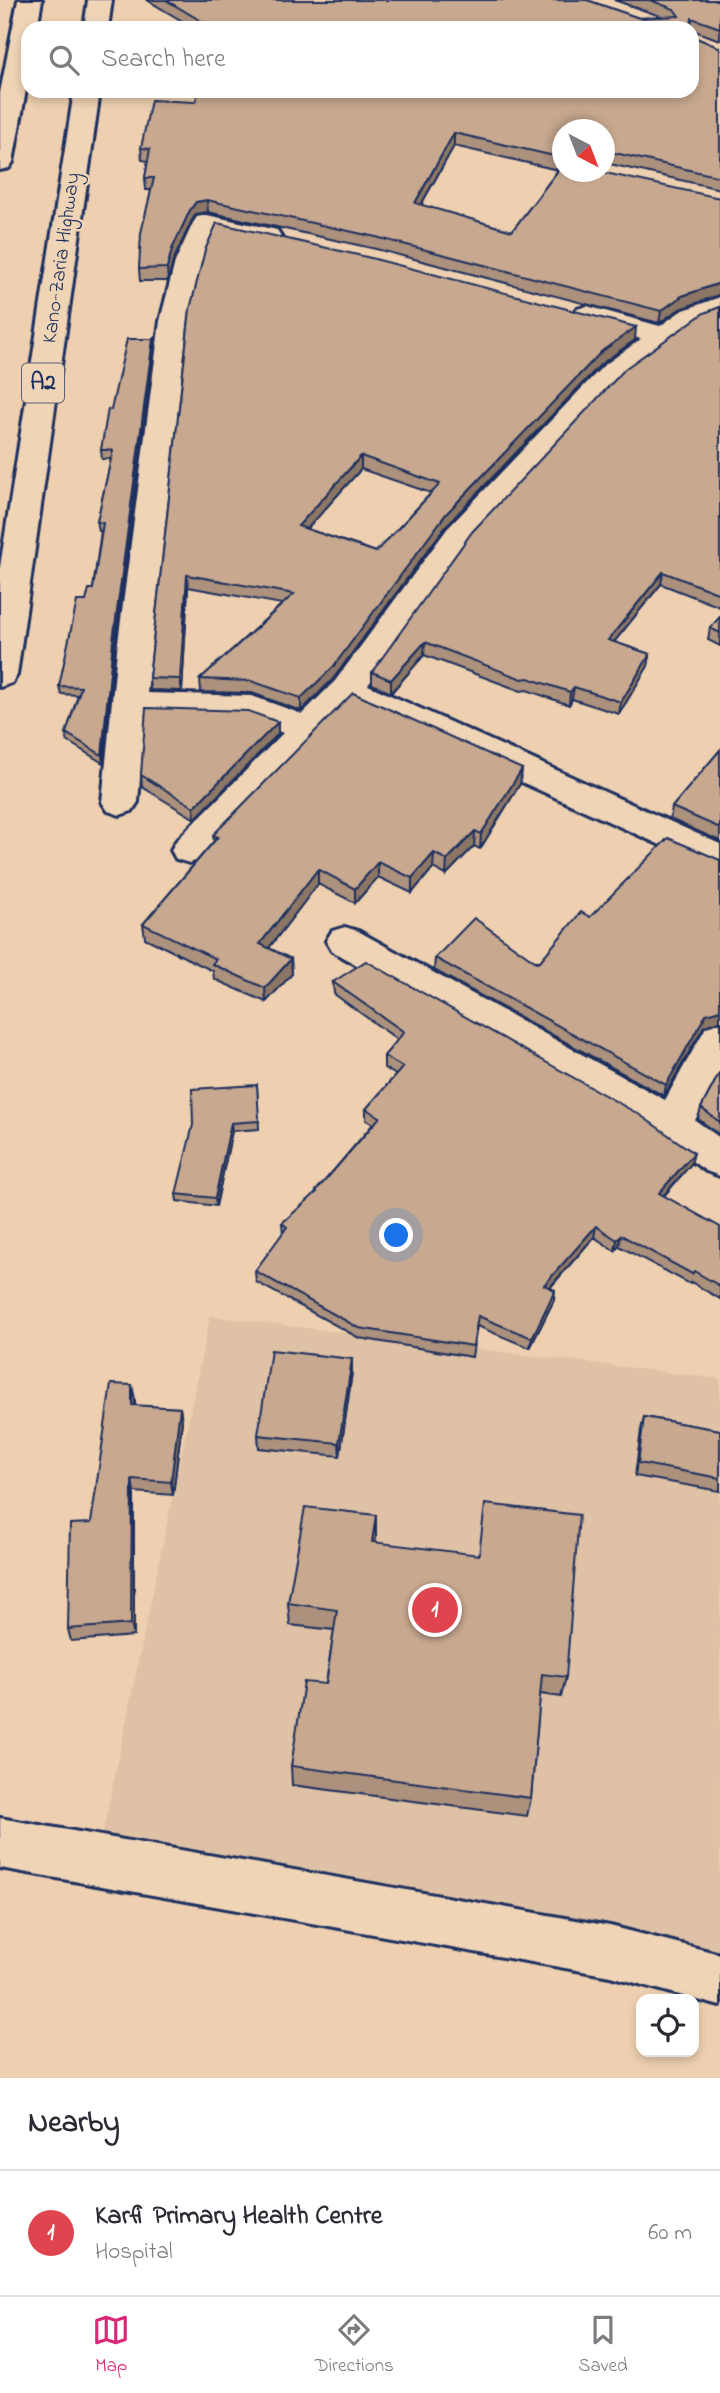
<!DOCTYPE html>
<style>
:root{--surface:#fff;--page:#f2f2f3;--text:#2b2b33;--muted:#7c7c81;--line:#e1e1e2;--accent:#db2777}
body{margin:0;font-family:"Indie Flower",sans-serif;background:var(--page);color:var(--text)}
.controls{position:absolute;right:21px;bottom:21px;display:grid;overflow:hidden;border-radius:14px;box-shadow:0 4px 10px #0003}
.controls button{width:63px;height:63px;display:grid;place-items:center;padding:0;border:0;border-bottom:2px solid var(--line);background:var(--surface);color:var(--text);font:35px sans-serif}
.compass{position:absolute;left:552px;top:119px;width:63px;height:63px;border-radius:50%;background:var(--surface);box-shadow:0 4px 10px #0003;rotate:138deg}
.you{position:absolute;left:397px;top:1236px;width:24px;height:24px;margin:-18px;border:5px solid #fff;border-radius:50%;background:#1a73e8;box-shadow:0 0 0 10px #1a73e833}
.badge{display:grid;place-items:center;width:46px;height:46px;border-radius:50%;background:var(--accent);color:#fff;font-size:23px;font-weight:700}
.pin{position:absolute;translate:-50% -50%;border:4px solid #fff;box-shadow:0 2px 7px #0006}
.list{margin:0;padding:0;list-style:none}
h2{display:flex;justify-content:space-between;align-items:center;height:91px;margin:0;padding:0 28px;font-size:30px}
h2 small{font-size:23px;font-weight:400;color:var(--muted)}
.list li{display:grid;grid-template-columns:46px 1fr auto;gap:21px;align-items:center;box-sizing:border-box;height:126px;padding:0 28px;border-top:2px solid var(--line)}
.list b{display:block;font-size:26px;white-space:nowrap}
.list p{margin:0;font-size:23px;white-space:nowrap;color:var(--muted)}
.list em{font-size:23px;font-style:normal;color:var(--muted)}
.icon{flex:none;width:38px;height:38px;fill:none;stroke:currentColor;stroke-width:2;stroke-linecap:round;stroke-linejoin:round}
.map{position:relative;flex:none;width:720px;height:2078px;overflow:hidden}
.search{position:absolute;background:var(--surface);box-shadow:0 4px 10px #0003;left:21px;right:21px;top:21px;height:77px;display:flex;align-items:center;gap:18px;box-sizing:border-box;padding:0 24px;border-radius:21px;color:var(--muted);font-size:26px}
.sheet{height:217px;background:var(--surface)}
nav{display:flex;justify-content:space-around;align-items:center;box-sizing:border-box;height:98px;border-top:2px solid var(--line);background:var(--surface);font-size:19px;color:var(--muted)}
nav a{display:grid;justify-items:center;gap:4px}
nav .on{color:var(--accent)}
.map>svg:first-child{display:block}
.built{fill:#dfc1a5}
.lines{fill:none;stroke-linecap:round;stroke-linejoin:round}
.minor-casing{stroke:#1b2f5e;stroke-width:6}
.highway-casing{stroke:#1b2f5e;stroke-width:6}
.minor{fill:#efd4b6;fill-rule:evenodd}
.highway{fill:#efd4b6;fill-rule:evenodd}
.wall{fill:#ac917c;stroke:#1b2f5e;stroke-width:2;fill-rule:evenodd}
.shaded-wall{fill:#8c7665;stroke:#1b2f5e;stroke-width:2}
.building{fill:#c8a990;stroke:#1b2f5e;stroke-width:2;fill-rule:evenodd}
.labels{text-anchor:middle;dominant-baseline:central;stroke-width:5;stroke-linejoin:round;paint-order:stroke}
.far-street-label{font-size:21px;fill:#1b2f5e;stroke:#efd4b6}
.shield{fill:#efd4b6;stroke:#5b6078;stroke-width:2}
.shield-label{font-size:23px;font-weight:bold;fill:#1b2f5e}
</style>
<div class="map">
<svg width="720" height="2078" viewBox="0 0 720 2078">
<rect width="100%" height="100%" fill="#eed0b0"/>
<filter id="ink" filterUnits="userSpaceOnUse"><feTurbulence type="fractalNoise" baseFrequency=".0143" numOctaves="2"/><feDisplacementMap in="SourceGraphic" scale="14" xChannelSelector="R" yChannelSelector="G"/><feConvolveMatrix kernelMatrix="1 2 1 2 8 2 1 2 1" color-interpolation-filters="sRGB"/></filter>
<g filter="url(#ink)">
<polygon class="built" points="210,1316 720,1379 720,1959 101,1842"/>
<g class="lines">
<defs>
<g id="minor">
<polygon points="207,215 277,230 281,236 277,242 267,244 216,233 203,262 188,321 147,693 252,696 302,714 335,681 447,529 603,366 641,339 577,321 573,315 577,309 587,306 660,326 681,311 720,297 720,316 701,323 623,378 469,543 368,685 720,844 720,872 352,705 202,859 189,863 176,859 171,850 176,841 283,733 249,720 145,717 138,802 132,811 120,815 108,811 102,802 117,650 160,321 175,262 193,223 197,217"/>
<polygon points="345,927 358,931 665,1100 706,1027 720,1023 720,1074 695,1120 720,1138 720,1176 706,1171 639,1124 332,951 326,941 332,931"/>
<polygon points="0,1818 610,1926 720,1954 720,2006 610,1976 0,1868"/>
</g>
<g id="highway">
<polygon points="18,0 42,0 37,28 28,28 28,79 13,162 9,168 0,170 0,93"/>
<polygon points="88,0 112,0 108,28 84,28"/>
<polygon points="74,91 100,91 17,675 12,683 0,687 0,567"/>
</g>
</defs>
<use href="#minor" class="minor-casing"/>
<use href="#highway" class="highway-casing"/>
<use href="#minor" class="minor"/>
<use href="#highway" class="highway"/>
</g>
<g class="wall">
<polygon points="147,0 587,0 639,18 663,17 614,0 720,0 720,40 692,30 692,28 194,28"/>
<path d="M720 48V189L610 164 605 168V130H563V172L720 198V295H719L680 309 659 323 376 249 208 212 196 214 191 222 173 261 168 281H140L139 269 151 190H146L145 178 148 161 142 160 141 148 195 102ZM454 146 558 170 512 231 421 205Z"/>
<polygon points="720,307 720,607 661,584 614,642 650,654 648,666 619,714 572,699 569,705 527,690 521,691 424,655 391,693 372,684 372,672"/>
<path d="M190 309 635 340 601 364 445 527 333 679 301 711 252 693 201 692 200 679 282 604 188 587 182 691 150 690 149 678ZM361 469 431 493 376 552 307 529Z"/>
<polygon points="153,339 154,348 114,650 103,763 67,741 66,733 78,695 61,694 59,686 86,601 93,589 101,531 99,531 97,522 111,459 102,459 101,450 111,410"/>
<polygon points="720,617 720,646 708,640 710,628"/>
<polygon points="278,734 195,819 142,787 141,775"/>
<polygon points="720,750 720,841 670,819 672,807"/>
<polygon points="522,769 520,784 480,849 474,846 446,875 433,868 412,893 378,877 355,903 318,884 269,948 291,959 292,974 266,1002 214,979 213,971 145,938 143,924 214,841 213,835"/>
<polygon points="590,917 704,1026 664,1096 434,970 435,958 540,961"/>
<polygon points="333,982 691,1164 664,1196 720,1227 720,1299 691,1282 690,1284 619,1246 615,1251 594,1237 550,1288 554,1300 530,1348 477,1326 472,1357 359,1338 256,1282 255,1271 283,1234 282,1223 316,1194 316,1191 373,1124 366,1120 366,1109 396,1075 384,1068 384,1056 398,1040 334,994"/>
<polygon points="720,1072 720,1135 698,1119 701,1108"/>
<polygon points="257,1085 259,1129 232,1131 216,1206 177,1201 176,1194"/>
<polygon points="352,1372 340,1456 259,1448 258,1435"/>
<polygon points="135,1399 135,1406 180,1408 182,1421 173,1495 134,1492 134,1636 71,1641 68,1629"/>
<polygon points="644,1417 720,1430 720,1491 635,1476 641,1430"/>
<polygon points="376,1538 375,1542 566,1677 561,1697 540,1694 531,1798 527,1816 292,1785 291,1766 326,1684 334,1630 290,1625 288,1603"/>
</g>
<g class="shaded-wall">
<polygon points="454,133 454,146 415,215 415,203"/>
<polygon points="611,152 610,164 605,168 605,156"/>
<polygon points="207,200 208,212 196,214 191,222 173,261 168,281 167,268 172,249 190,210 196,202"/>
<polygon points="720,283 719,295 680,309 659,323 661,311 682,296"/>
<polygon points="636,327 635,340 601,364 445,527 333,679 301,711 301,698 446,514 602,351"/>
<polygon points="153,339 154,348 114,650 103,763 102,755 113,641"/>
<polygon points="361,456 361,469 298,539 298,526"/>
<polygon points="663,572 661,584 606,652 608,640"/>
<polygon points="187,575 188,587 182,691 180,679"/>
<polygon points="425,642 424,655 391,693 391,680"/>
<polygon points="650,654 648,666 619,714 621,702"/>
<polygon points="574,687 572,699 569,705 570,692"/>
<polygon points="278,722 278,734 195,819 194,807"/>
<polygon points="522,769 520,784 480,849 481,834"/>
<polygon points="475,831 474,846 446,875 447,860"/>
<polygon points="434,853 433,868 412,893 412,878"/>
<polygon points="378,862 378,877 355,903 355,889"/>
<polygon points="318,869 318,884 261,958 260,944"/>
<polygon points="291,959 292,974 266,1002 265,988"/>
<polygon points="720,1010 720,1021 704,1026 664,1096 666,1085 706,1014"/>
<polygon points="231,1123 232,1131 216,1206 215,1198"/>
<polygon points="694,1153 691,1164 656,1204 659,1193"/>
<polygon points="596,1226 594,1237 542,1296 544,1285"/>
<polygon points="621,1235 619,1246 615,1251 617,1240"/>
<polygon points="555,1290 554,1300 530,1348 532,1338"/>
<polygon points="352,1359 352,1372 340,1456 339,1443"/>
<polygon points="132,1385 135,1399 135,1419 132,1405"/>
<polygon points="180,1408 182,1421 173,1495 171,1482"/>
<polygon points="132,1479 134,1492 134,1636 131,1624"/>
<polygon points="376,1515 376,1538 372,1564 372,1542"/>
</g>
<g class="building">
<polygon points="166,0 587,0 639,18 679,16 674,9 650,0 720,0 720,28 692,18 691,28 213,28"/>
<polygon points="692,36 720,48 720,177 611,152 605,156 605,130 563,130 563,158 454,133 415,203 512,231 563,164 563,172 601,172 720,198 720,283 682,296 661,311 376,237 207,200 196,202 190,210 172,249 167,268 139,269 141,233 154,178 145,178 150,149 141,148 151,100 195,102 199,91 692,91"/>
<path d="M217 223 371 258 636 327 602 351 446 514 333 667 301 698 251 681 200 679 294 594 187 575 180 679 149 678 190 309 205 250ZM361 456 440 484 376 552 298 526Z"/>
<polygon points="720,307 720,594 663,572 608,640 650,654 621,702 574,687 570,692 528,678 522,679 425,642 391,680 372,672 472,532 626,368 704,313"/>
<polygon points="127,339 153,339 113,641 102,755 66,733 81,687 59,686 77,601 86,601 89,589 93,589 103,523 97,522 113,450 101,450 108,409 111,410"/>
<polygon points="720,617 720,633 710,628"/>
<polygon points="353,693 522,769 481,834 475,831 447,860 434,853 412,878 378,862 355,889 318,869 260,944 291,959 265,988 212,964 216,959 143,924 218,837 213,835"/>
<polygon points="146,708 248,711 278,722 194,807 141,775"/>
<polygon points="720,750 720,828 672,807"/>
<polygon points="668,838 720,860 720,1010 706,1014 666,1085 435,958 474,918 536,962 540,961 581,912 590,917"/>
<polygon points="366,961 640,1115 694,1153 659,1193 720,1227 720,1286 694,1271 692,1274 621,1235 617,1240 596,1226 544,1285 555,1290 532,1338 478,1316 473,1346 359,1328 255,1271 287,1227 282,1223 317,1192 316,1191 380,1117 366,1109 403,1067 384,1056 404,1032 333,982"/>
<polygon points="720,1072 720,1122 701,1108"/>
<polygon points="257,1085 259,1121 231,1123 215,1198 176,1194 193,1125 192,1089"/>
<polygon points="271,1350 352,1359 339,1443 258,1435"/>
<polygon points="111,1384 132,1385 132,1405 180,1408 171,1482 132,1479 131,1624 68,1629 70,1524 91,1523"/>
<polygon points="644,1417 720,1430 720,1478 638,1463"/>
<polygon points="485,1504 579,1515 566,1677 542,1674 531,1798 291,1766 304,1682 326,1684 337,1610 288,1603 305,1507 376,1515 372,1542 479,1555"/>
</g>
</g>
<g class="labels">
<g class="far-street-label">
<text transform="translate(62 258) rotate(-82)">Kano-Zaria Highway</text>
</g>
<rect class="shield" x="22" y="363.5" width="42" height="39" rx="5"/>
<g class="shield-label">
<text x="43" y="383">A2</text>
</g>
</g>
</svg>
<div class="controls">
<button><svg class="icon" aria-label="locate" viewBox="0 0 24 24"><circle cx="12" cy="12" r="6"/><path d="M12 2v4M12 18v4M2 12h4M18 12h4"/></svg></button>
</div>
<svg class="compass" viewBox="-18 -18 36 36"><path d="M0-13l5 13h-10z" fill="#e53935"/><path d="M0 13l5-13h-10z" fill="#7c7c81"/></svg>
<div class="you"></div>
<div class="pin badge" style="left:435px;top:1610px;background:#e0444e">1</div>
<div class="search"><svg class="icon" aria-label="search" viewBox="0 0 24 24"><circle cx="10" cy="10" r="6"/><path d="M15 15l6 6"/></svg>Search here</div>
</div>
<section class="sheet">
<h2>Nearby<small></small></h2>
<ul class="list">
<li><span class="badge" style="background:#e0444e">1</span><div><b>Karfi Primary Health Centre</b><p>Hospital</p></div><em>60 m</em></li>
</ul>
</section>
<nav>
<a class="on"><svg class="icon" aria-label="map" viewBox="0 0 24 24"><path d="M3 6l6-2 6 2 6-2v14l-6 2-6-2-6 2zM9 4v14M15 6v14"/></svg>Map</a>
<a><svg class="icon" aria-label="directions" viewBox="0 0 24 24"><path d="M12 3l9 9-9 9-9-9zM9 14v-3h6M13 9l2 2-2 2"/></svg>Directions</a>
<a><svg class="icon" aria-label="saved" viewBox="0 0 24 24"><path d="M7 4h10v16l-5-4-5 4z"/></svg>Saved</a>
</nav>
